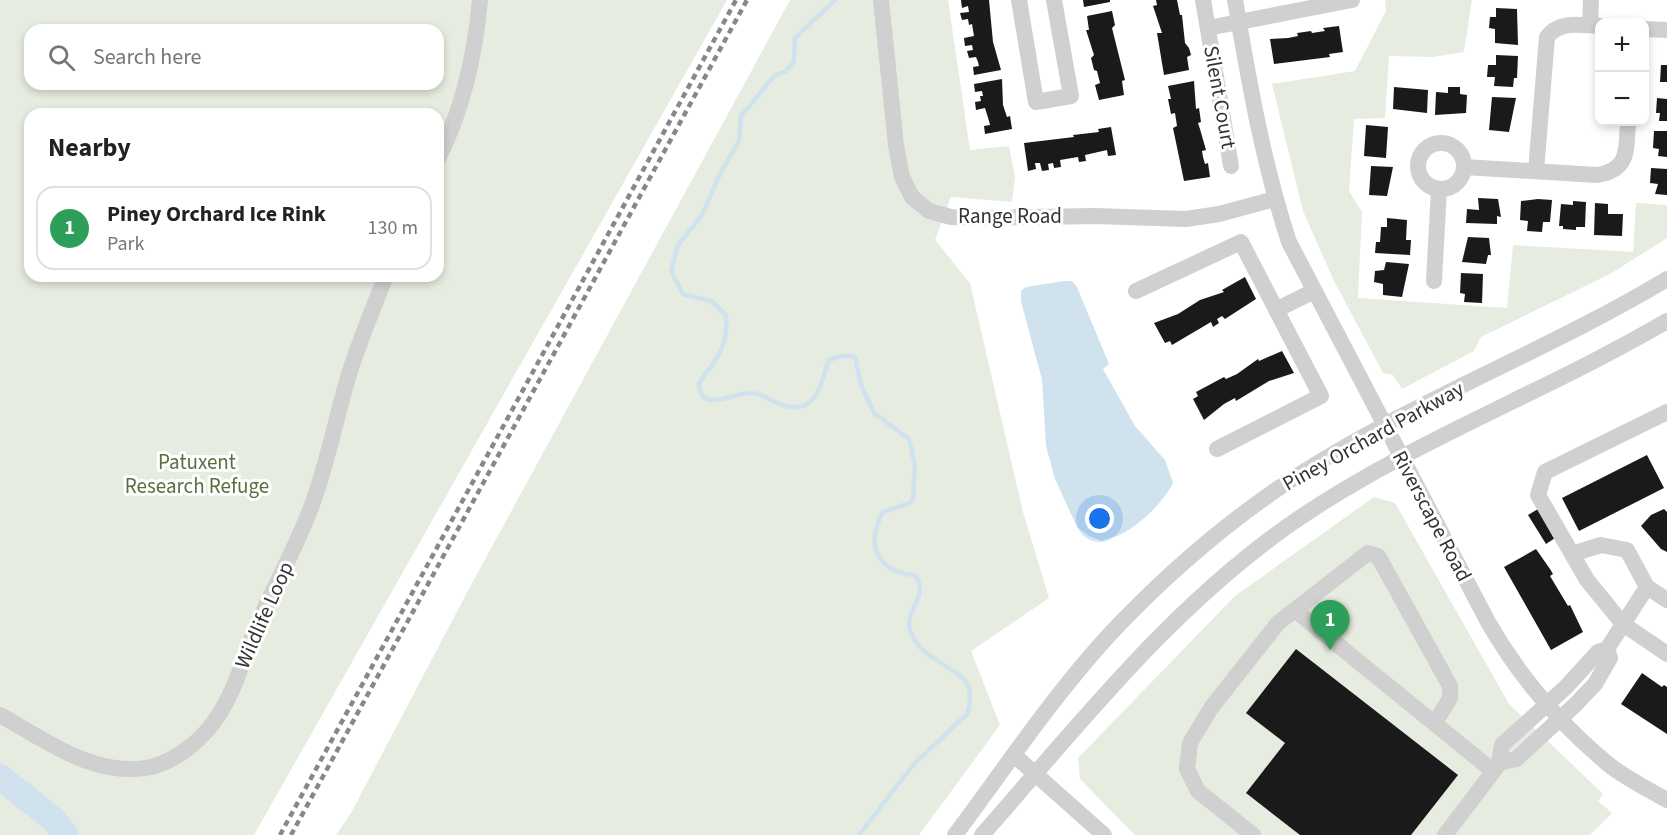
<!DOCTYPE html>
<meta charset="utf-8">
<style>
:root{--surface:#fff;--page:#f6f6f6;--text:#222;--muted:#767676;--line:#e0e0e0;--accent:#e63946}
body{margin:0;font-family:"Source Sans 3",sans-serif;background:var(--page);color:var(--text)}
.controls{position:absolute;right:18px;top:18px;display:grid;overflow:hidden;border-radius:12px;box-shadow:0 3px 9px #0003}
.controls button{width:54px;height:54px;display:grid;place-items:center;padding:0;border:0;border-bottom:2px solid var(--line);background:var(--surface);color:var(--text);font:30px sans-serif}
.you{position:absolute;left:1100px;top:519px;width:21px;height:21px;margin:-15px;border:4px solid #fff;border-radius:50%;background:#1a73e8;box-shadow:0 0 0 9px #1a73e833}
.badge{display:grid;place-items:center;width:39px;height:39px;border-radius:50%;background:var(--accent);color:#fff;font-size:20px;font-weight:700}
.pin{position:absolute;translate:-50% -50px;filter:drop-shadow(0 2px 3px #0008)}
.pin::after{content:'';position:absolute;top:32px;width:21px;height:18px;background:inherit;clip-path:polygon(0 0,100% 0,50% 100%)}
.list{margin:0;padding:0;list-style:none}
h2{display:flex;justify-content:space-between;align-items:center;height:78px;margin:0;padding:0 24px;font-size:26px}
h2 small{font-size:20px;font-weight:400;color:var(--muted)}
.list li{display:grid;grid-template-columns:39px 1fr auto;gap:18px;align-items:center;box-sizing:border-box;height:84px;margin:0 12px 12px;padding:0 12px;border:2px solid var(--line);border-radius:18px}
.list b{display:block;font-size:22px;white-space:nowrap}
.list p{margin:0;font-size:20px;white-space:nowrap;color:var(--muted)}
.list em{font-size:20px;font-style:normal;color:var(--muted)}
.icon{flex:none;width:33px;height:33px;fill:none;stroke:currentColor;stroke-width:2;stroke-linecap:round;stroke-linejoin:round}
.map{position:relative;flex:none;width:1667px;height:835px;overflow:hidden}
.search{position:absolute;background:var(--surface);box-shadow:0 3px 9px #0003;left:24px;top:24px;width:420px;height:66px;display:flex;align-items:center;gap:15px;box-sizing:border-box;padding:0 21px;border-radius:18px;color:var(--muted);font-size:22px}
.panel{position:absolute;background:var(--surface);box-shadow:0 3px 9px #0003;left:24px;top:108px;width:420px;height:174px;border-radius:18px}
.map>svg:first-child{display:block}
.green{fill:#e6ecdf;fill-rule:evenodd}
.water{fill:#cfe2ee}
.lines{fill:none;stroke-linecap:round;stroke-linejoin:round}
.stream{stroke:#cfe2ee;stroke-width:4.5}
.river{stroke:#cfe2ee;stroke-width:26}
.building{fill:#1a1a1a}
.minor{stroke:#d0d0d0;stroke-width:16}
.rail{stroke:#888;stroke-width:4.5;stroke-dasharray:6 4.5;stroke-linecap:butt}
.labels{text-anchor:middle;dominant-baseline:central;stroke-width:6;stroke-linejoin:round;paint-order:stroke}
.street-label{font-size:21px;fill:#333;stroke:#fff}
.park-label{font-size:21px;fill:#56703f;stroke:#fff}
</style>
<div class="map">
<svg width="1667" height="835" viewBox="0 0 1667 835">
<rect width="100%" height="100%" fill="#fff"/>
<g class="green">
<path d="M0 0H727L254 835H0ZM30 30H438V84H30ZM30 114H438V276H30Z"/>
<polygon points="790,0 948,0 970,150 1009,146 1015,177 1012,202 951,197 935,240 970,283 1023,512 1049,598 971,651 1000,725 919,835 336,835 351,813 471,585"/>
<polygon points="1385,0 1472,0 1464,52 1433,57 1389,56 1385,118 1354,119 1349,191 1362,212 1358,298 1507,308 1513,245 1633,252 1636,203 1667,205 1667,238 1610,274 1481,337 1474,351 1402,389 1393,375 1383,373 1334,281 1303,211 1272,84 1355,71 1386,11"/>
<polygon points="1374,497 1395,503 1509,704 1603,794 1598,801 1612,813 1590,835 1135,835 1080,779 1078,758 1235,596"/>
</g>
<path class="water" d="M1064 281H1072L1077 287 1109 364 1103 369 1135 426 1165 460 1173 483C1164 501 1141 524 1123 533 1118 537 1109 537 1102 541L1089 536 1077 527 1055 479 1046 446 1042 380 1021 301V291L1026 287Z"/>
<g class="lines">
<path class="stream" d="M835 0 795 38 794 62 786 71 775 75 741 116 739 141 720 174 702 215 678 245 671 271 683 294 711 301 726 315C728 349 717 357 699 383 700 413 731 395 747 393 761 392 769 400 782 405 816 416 822 384 828 361 837 356 846 355 855 357L861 385 874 413 909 439 915 466 913 499 910 503 883 512C865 545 877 572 915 575 932 601 897 611 914 639 925 658 949 665 965 680 972 690 971 702 967 714L913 765 859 835"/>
<polyline class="river" points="0,777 54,820 66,835"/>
</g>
<g class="building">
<polygon points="961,0 989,0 993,42 1001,70 974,75 973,67 979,66 978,62 976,57 969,58 967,51 973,50 972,45 965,46 964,38 974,36 972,24 969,25 968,19 962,20 960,13 969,12 968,6 962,8"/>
<polygon points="1083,0 1110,0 1110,2 1084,7"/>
<polygon points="1156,0 1177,0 1180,15 1182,15 1185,43 1189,48 1191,55 1187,57 1189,70 1164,75 1157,33 1162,33 1153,6 1157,5"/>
<polygon points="1496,8 1517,9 1518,45 1495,43 1495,29 1489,28 1490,17 1496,17"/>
<polygon points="1112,11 1115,25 1112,28 1125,80 1122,81 1124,95 1099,100 1095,85 1100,83 1097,71 1094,70 1091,58 1094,55 1086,30 1089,30 1087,16"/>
<polygon points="1339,26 1343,52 1329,54 1330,57 1274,64 1270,39 1288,38 1298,36 1297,33 1311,31 1312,33 1325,31 1323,28"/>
<polygon points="1496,55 1518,56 1517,78 1514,78 1513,87 1494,86 1495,77 1487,77 1488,65 1496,65"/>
<polygon points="1661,65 1667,65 1667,82 1660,82"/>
<polygon points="1002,79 1003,105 1007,117 1010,116 1012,129 985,134 984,126 990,125 989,121 985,108 976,110 975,102 981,101 980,96 983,96 982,91 975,92 974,84"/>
<polygon points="1194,81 1196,109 1199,108 1201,122 1198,123 1200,129 1206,150 1202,151 1203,157 1205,164 1208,163 1210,177 1184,181 1173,128 1177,126 1175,113 1171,114 1168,99 1171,99 1168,86"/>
<polygon points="1394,87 1428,90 1427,113 1393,109"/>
<polygon points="1448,87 1460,87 1460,94 1467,95 1466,113 1435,115 1436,92 1448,93"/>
<polygon points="1492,97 1516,98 1509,132 1489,130"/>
<polygon points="1657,98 1667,99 1667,121 1659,121 1660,113 1656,113"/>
<polygon points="1366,125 1388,127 1386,158 1364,156"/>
<polygon points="1111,127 1116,155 1108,156 1107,150 1085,155 1086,161 1079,162 1078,157 1060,160 1061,167 1054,168 1053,163 1048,164 1049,170 1042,171 1040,163 1035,163 1036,169 1028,171 1024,143 1074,137 1073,135 1099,132 1098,129"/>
<polygon points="1654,131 1667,131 1667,157 1658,156 1659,149 1653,148"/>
<polygon points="1371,166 1393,167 1387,196 1369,195"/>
<polygon points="1651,168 1667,169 1667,195 1655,194 1658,184 1650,183"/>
<polygon points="1478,198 1498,199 1501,217 1497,216 1497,224 1466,223 1467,209 1479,210"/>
<polygon points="1538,199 1552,200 1550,222 1543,222 1542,232 1527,231 1528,221 1520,220 1521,201"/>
<polygon points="1573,201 1586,202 1585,227 1576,227 1576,230 1563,229 1563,226 1559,226 1561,204 1573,205"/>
<polygon points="1595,203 1608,204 1608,214 1623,214 1622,236 1594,235"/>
<polygon points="1387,218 1407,220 1406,240 1411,240 1410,255 1375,253 1376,242 1380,242 1381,227 1387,227"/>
<polygon points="1468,237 1489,238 1491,255 1488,255 1486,264 1462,262"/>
<polygon points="1386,262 1409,264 1402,297 1383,295 1383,284 1374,282 1375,271 1384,270"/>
<polygon points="1461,273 1483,274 1482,303 1464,302 1465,294 1460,293"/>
<polygon points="1245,277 1256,299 1225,319 1222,316 1217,319 1219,323 1213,327 1211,322 1172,345 1170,341 1165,343 1154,323 1178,314 1200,300 1224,292 1222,290"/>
<polygon points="1282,351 1294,373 1269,381 1236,401 1235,398 1224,404 1204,420 1193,399 1198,396 1196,392 1224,377 1226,379 1237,374 1258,359 1259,361"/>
<polygon points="1647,455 1664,488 1579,531 1562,498"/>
<polygon points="1538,509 1555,538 1546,544 1528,515"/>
<polygon points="1664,509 1667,512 1667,552 1661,549 1641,526 1651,515"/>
<polygon points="1536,549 1550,569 1553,574 1550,576 1568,606 1570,605 1583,632 1551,650 1504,567"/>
<polygon points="1296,649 1458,775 1411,835 1300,835 1246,793 1285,743 1246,713"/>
<polygon points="1642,673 1662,687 1664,685 1667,687 1667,734 1621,704"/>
</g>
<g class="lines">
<g class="minor">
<polyline points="881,0 896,145 902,177 912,197 929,211 951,217 980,218 1095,216 1186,219 1219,214 1275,199"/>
<polyline points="1019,0 1036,102 1071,96 1054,0"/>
<polyline points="1203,0 1231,166"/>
<path d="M1235 0C1249 82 1263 163 1289 242L1488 622C1519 676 1560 724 1608 764 1625 778 1648 789 1667 800"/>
<polyline points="1590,25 1591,0"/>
<polyline points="1208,28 1352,0"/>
<polyline points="1644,29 1667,30"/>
<circle cx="1441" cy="166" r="23"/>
<path d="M438 159C463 109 475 56 480 0"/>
<path d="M1464 167 1597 175C1630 170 1626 149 1628 122"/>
<path d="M1536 171 1547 37C1560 20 1580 25 1600 26"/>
<polyline points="1434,281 1439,189"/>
<polyline points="1136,291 1241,242 1321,396 1217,449"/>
<polyline points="1276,310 1314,291"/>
<polyline points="1667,412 1545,472 1538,495 1587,580 1623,624 1667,654"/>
<polyline points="1572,554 1601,545 1627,550 1647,587 1667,600"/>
<polyline points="1296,611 1493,771"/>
<polyline points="1607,649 1610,658 1595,684 1575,705 1516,759 1499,763 1502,745 1566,687 1598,652 1607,649 1647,587"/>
<path d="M0 715C45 740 96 779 151 767 178 760 203 739 218 716 238 686 246 648 261 616 277 582 295 548 309 513 328 465 336 414 352 365 362 335 374 306 386 276"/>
<polyline points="1015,756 1104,835"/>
<path d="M955 835C1005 768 1053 696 1110 634 1159 582 1214 533 1273 492 1396 407 1539 356 1667 279"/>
<path d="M982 835C1079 725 1170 608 1292 523 1409 442 1544 393 1667 321"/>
<polyline points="1253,835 1198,791 1187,769 1190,743 1211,708 1278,623 1368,553 1378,556 1450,686 1450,698 1435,723"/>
<polyline points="1445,835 1499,764"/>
</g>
<g class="rail">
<polyline points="280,835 736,0"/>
<polyline points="291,835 747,0"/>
</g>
</g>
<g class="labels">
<g class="street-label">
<text transform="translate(1220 97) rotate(80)">Silent Court</text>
<text x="1010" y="216">Range Road</text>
<text transform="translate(1373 436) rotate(-29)">Piney Orchard Parkway</text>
<text transform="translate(1432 516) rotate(62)">Riverscape Road</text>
<text transform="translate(264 615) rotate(-66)">Wildlife Loop</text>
</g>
<g class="park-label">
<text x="197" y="462">Patuxent<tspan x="197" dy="24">Research Refuge</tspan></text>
</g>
</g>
</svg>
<div class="controls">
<button>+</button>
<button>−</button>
</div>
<div class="you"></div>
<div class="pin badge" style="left:1330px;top:650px;background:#2e9e5b">1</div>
<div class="search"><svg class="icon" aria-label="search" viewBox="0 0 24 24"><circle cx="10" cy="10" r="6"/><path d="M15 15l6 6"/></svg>Search here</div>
<section class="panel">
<h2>Nearby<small></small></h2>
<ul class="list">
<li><span class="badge" style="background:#2e9e5b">1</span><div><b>Piney Orchard Ice Rink</b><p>Park</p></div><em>130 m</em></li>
</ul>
</section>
</div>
